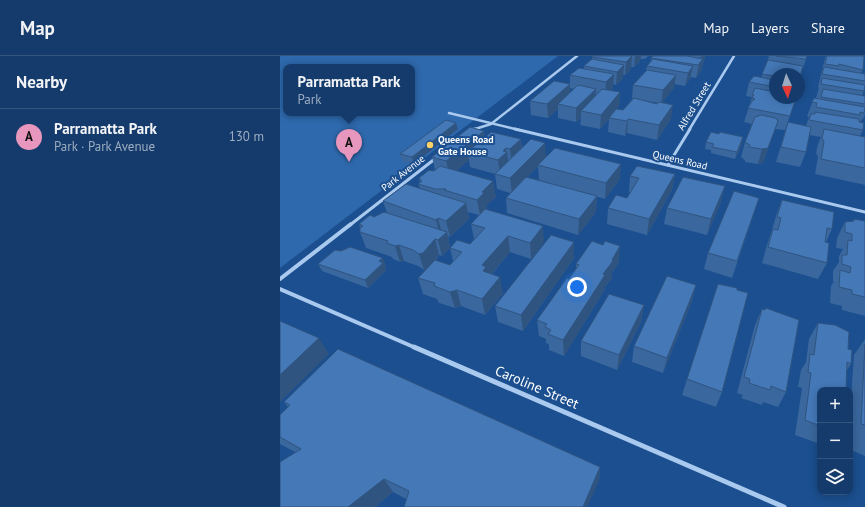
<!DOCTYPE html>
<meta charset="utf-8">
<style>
:root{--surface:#143b6b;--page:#214673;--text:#f1f3f6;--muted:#9dadc1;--line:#33557e;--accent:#e797bd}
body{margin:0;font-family:"PT Sans",sans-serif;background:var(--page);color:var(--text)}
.controls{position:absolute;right:12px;bottom:12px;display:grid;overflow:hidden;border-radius:8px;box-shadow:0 2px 10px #0003}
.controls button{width:36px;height:36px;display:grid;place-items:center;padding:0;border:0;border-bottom:1px solid var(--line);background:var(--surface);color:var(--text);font:20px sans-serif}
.compass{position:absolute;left:489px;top:12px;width:36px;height:36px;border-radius:50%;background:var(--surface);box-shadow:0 2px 10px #0003;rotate:176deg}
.you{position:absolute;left:297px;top:231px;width:14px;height:14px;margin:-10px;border:3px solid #fff;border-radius:50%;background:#1a73e8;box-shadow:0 0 0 6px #1a73e833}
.badge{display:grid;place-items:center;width:26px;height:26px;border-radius:50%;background:var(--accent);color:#111;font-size:13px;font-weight:700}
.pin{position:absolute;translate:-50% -33px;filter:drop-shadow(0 1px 2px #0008)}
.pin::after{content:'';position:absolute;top:21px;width:14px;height:12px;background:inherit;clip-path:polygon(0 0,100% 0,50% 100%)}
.popup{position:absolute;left:3px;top:8px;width:132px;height:52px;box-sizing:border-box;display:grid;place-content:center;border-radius:8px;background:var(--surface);filter:drop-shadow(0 1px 3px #0005);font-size:13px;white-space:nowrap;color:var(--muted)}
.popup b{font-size:15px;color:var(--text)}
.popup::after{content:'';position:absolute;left:50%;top:100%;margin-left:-8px;border:8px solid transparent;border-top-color:var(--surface)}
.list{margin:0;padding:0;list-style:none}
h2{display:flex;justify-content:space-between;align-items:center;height:52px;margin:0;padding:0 16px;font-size:17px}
h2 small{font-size:13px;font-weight:400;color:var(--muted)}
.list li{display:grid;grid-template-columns:26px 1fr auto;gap:12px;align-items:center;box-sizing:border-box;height:56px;padding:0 16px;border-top:1px solid var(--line)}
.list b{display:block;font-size:15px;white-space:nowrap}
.list p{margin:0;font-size:13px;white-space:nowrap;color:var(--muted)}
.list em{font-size:13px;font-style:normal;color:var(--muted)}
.icon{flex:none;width:22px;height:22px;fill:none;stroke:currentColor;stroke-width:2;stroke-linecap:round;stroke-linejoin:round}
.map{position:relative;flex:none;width:585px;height:451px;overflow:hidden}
header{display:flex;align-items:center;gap:24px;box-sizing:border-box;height:56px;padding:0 20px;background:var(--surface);border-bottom:1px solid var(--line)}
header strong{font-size:19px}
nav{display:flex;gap:22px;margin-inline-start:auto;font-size:14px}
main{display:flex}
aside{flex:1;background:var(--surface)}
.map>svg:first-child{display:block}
.green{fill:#2e69ad;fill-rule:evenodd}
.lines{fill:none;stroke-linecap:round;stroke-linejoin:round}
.minor-far3{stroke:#a9c9ee;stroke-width:2.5}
.minor-far2{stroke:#a9c9ee;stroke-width:3}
.minor-far1{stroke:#a9c9ee;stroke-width:4}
.minor{stroke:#a9c9ee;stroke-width:5}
.wall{fill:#3a679d;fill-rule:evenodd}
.shaded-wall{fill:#305480}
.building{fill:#4478b7;stroke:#305480}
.poi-dot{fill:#ffd166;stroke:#1b4f8f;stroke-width:1.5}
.labels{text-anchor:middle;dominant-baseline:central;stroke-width:4;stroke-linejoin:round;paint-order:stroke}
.far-street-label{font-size:10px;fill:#fff;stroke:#1b4f8f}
.far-poi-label{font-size:10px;font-weight:bold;fill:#fff;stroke:#1b4f8f;text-anchor:start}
.near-street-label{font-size:14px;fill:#fff;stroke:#1b4f8f}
</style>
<header>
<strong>Map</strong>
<nav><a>Map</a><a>Layers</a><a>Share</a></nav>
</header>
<main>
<aside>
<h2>Nearby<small></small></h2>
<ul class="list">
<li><span class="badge">A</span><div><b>Parramatta Park</b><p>Park · Park Avenue</p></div><em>130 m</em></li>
</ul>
</aside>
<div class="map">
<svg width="585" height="451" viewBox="0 0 585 451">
<rect width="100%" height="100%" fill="#1b4f8f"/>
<path class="green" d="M0 0H278L0 212ZM6 11H132V57H6Z"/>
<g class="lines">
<g class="minor-far3">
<polyline points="169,57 239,74"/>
<polyline points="192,74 211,68 297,0"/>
<polyline points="409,74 454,0"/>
</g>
<g class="minor-far2">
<polyline points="235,73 585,156"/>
<polyline points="191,74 195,73"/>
<polyline points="388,109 410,73"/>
<polyline points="70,169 156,102"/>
</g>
<g class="minor-far1">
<polyline points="0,223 71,168"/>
<polyline points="0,233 136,292"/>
</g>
<polyline class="minor" points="134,291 504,451"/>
</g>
<g class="wall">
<path d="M313 0H368L365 3H360V5L354 11H351V13L345 19H343V22L336 29 333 28V32L330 35 340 36 339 50 337 53 343 54 353 42H352L353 29 366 15 367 10 371 5V2L373 0H425L421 15 416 22 411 21 410 23 405 30 394 28V32L382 46 391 63 377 84 347 77 345 80 328 76 329 63 320 73 300 69 301 62 296 66 278 62V53L268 62 251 59 250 45 290 28V19L304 13V10L312 3V1ZM290 32 294 33 290 37ZM363 44 378 47 377 48Z"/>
<polygon points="489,0 527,0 519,24 495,18 495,42 516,42 505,74 495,73 483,107 478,108 465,106 465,104 461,101 465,86 472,68 464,66 472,41 466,40 469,26 481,22 487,6"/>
<polygon points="546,0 584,0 583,14 581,17 585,18 585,28 584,35 582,40 585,40 585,58 583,63 582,63 580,67 583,74 580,80 585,81 585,129 535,118 538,101 536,97 538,88 541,81 529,79 526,96 520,111 496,106 508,66 526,70 529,61 527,60 534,42 539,43 536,42 539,32 538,31 544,6"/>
<polygon points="178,73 134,108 122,105 120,98"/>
<path d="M205 81 241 83 242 92 266 101 340 123 325 143 259 124 258 110 247 121 317 140 316 156 298 179 227 157 226 142 230 137 217 133 215 118 190 111 189 104 176 115 216 141 206 150 207 152 206 153 264 186 251 203 230 196 212 218 223 237 205 259 181 250 175 252 159 247 157 243 143 238 138 222 146 214H144L138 210 124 205 120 206 113 203 112 201 86 192 80 176V172L79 168 94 161 107 157 103 145 140 132 138 128 140 127 139 122 155 114 152 101ZM188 156 199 159 191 168 194 183 190 188 170 191 168 180 170 181 189 163ZM170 192 173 205 170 209 156 204 159 199 162 200Z"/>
<polygon points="426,86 462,88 455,103 431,97 431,94 425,93"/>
<polygon points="395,118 392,134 367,179 327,168 328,152 347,142 350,136 349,136 350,120"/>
<polygon points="479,142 452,222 424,213 428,197"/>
<polygon points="502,144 552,173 546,186 547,207 538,223 482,207 487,189 491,177 496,160"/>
<polygon points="441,146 427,179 384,168 387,152"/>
<polygon points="574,163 585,165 585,260 562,254 562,250 550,247 551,230 554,225 553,225 553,215 559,206 559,200 563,193 556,192 557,182 565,166 573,165"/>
<polygon points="294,186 294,202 243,275 218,266 215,250"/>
<polygon points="339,206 332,217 332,222 325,231 324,235 284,300 269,294 269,288 266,287 266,283 259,280 257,264 296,213 296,208"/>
<polygon points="38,208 106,209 105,210 106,214 88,232 42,215"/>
<polygon points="416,229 412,245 383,317 352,306 354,290"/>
<polygon points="364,249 361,266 337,314 301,300 301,285"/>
<polygon points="486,252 506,336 498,351 483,346 482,349 461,342 463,339 457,337 475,269 482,253 485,254"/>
<polygon points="538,267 568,293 571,308 567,314 540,334 540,388 515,379 522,332 518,331 521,314 526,306 529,283"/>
<polygon points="585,283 585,400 571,394 572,384 570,383 570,356 574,299"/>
<polygon points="407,323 442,336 436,351 402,339"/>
<polygon points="4,346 320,411 319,425 126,443 113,436 95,451 0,451 15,396 0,388 0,359 8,351"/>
</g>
<g class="shaded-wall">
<polygon points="352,0 351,13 345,19 346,6"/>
<polygon points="355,0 361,0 360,5 354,11"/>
<polygon points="421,0 425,0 424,5 423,6 421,15 416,22"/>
<polygon points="344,9 343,22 336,29 337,16"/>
<polygon points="413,10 410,23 405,30 408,17"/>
<polygon points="334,18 333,32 325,39 326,26"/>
<polygon points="396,19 394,32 381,48 383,34"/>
<polygon points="290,28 290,41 278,48 278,53 268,62 267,48"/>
<polygon points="316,33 315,46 301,55 301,62 296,66 296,52"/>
<polygon points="340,36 339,50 331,60 329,62 329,63 320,73 321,59"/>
<polygon points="393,49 391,63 377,84 379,69"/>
<polygon points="348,63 347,77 345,80 347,65"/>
<polygon points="498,65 483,107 478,108 482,93"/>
<polygon points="176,67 178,73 134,108 132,101"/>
<polygon points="204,75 206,89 206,87 200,86 201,94 187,96 189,104 170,120 166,105"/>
<polygon points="463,81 462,88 455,103 457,96"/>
<polygon points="241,83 242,98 232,108 230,93"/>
<polygon points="265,87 266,102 258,109 258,110 232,137 230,122"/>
<polygon points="226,92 226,96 227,96 229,111 220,119 218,104 223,95"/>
<polygon points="341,108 340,123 325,143 326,127"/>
<polygon points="395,118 392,134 367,179 369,163"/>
<polygon points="213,125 216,141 206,150 207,152 200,159 197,144 202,136"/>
<polygon points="445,130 441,146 427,179 431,163"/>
<polygon points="317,140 316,156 298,179 299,163"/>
<polygon points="186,147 189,163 170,181 166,165"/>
<polygon points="158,162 162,178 160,180 156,164"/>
<polygon points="263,170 264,186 251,203 250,187"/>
<polygon points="167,176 170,192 162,200 158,184"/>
<polygon points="228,180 230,196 208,222 203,215 202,209"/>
<polygon points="155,183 159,199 148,213 144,214 139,198"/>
<polygon points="294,186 294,202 243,275 241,259"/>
<polygon points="119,189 124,205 120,206 115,190"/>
<polygon points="340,190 339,206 332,217 332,222 325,231 324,235 284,300 283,284"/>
<polygon points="103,202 106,209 105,210 106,214 88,232 85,224 99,205"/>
<polygon points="220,221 223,237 205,259 202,243"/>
<polygon points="416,229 412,245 383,317 387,302"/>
<polygon points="177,234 181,250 175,252 170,236"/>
<polygon points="364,249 361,266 337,314 339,299"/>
<polygon points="39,282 49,298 0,346 0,319"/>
<polygon points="320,411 319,425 307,451 303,451"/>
<polygon points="104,423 113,436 95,451 68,451"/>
</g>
<g class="building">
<polygon points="313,0 352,0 346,6 312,1"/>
<polygon points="373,0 407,0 423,3 418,9 371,2"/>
<polygon points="496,0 527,0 526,3"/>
<polygon points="547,0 584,0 583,14 559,8 559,10 545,8"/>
<polygon points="312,3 344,9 337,16 304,10"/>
<polygon points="373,3 413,10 408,17 367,10"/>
<polygon points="488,4 523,10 519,24 519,18 495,18 495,20 482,18"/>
<polygon points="544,11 585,18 585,25 542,18"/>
<polygon points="299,12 334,18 326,26 290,19"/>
<polygon points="367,14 396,19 383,34 353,29"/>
<polygon points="474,20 495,24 495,31 469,26"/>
<polygon points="542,22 585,29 584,35 541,28"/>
<polygon points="274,25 290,28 267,48 250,45"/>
<polygon points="298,29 316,33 296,52 278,48"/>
<polygon points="475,32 495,36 495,42 516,42 510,60 468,52 472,45 475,43 472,42 474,39 472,39"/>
<polygon points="322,33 340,36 332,46 321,59 301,55"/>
<polygon points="543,33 585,40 585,48 541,41"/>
<polygon points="354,42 377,48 379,46 393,49 379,69 348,63 347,65 329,62 336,53 343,54"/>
<polygon points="534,42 585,51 584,57 580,56 580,59 536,51 537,47 532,46"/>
<polygon points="535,56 579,63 579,66 584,67 583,74 529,64 531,58 535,58"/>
<polygon points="481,59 495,62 498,65 488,92 482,93 469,91 470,89 465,86 475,61"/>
<polygon points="166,64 176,67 132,101 120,98"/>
<polygon points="508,66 531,71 526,96 501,91"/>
<polygon points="190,71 204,75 166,105 152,101"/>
<polygon points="544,73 585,81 585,112 541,103 544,86 542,82"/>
<polygon points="211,76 241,83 230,93 226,92 223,95 227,96 218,104 187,96 197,88 203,89 206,87 200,86"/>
<polygon points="431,76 439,78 440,76 463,81 457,96 432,91 434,88 426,86"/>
<polygon points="251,83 265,87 230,122 215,118"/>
<polygon points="275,92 341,108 326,127 258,109"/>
<polygon points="160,110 213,125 202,136 204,137 197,144 164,134 166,133 155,133 138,128 142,125 139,122 149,114 154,115"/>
<polygon points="357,110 395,118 369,163 328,152 336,139 347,142 359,122 350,120"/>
<polygon points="246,121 317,140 299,163 226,142"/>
<polygon points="403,121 445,130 431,163 387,152"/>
<polygon points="126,128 186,147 166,165 158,162 156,164 103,145"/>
<polygon points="454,135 479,142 457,205 428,197"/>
<polygon points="502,144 554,156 552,173 547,172 545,186 549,187 547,207 488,191 493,173 498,174 501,162 497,161"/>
<polygon points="205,153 263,170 250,187 228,180 202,209 206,211 203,215 220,221 202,243 177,234 170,236 154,230 155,227 138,222 155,204 170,209 182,196 170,192 177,184 190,188 205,172 191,168"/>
<polygon points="104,156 167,176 158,184 155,183 143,197 139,198 133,194 119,189 115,190 107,187 108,185 80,176 80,172 83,170 79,168 90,159 94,161"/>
<polygon points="574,163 585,165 585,241 572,238 572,234 559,231 560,214 570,217 571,211 562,208 562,199 567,199 568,184 572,185 572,178 565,176 565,166 574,165"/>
<polygon points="271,179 294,186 241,259 215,250"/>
<polygon points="312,185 323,189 325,185 340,190 332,204 333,205 323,218 325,219 283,284 268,278 271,274 265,271 267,268 257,264 287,222 289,223 299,209 296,208"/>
<polygon points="70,191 103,202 99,205 103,207 85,224 38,208 55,194 61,195"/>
<polygon points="387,220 416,229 387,302 354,290"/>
<polygon points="438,228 457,232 457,234 468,237 442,336 407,323"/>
<polygon points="329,238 364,249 339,299 301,285"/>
<polygon points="486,252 519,264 506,336 491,330 490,334 469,327 470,323 464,321 482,253 485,254"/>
<polygon points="0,265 39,282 0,319"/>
<polygon points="538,267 555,269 569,276 568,293 572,294 571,308 567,306 566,332 569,334 540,334 540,370 525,364 531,317 528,316 530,298 534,299"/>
<polygon points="585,288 585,369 581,368"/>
<polygon points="58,293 320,411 303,451 124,451 129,435 104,423 68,451 0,451 0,406 21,393 0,381 0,359 10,349 4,346"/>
<polygon points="570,367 572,368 571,381 570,381"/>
</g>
<circle class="poi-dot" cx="150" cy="89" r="4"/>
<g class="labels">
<g class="far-street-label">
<text transform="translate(414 50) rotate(-59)">Alfred Street</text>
<text transform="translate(400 104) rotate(13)">Queens Road</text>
<text transform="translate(123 117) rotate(-38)">Park Avenue</text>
</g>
<g class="far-poi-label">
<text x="158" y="83">Queens Road<tspan x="158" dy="12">Gate House</tspan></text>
</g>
<g class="near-street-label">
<text transform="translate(257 331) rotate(23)">Caroline Street</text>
</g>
</g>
</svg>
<div class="controls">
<button>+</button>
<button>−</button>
<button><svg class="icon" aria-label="layers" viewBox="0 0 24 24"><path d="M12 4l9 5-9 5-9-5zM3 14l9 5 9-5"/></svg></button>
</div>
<svg class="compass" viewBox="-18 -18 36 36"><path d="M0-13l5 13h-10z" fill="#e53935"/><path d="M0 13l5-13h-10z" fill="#9dadc1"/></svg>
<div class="you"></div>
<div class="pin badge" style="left:69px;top:106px">A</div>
<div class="popup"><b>Parramatta Park</b>Park</div>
</div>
</main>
